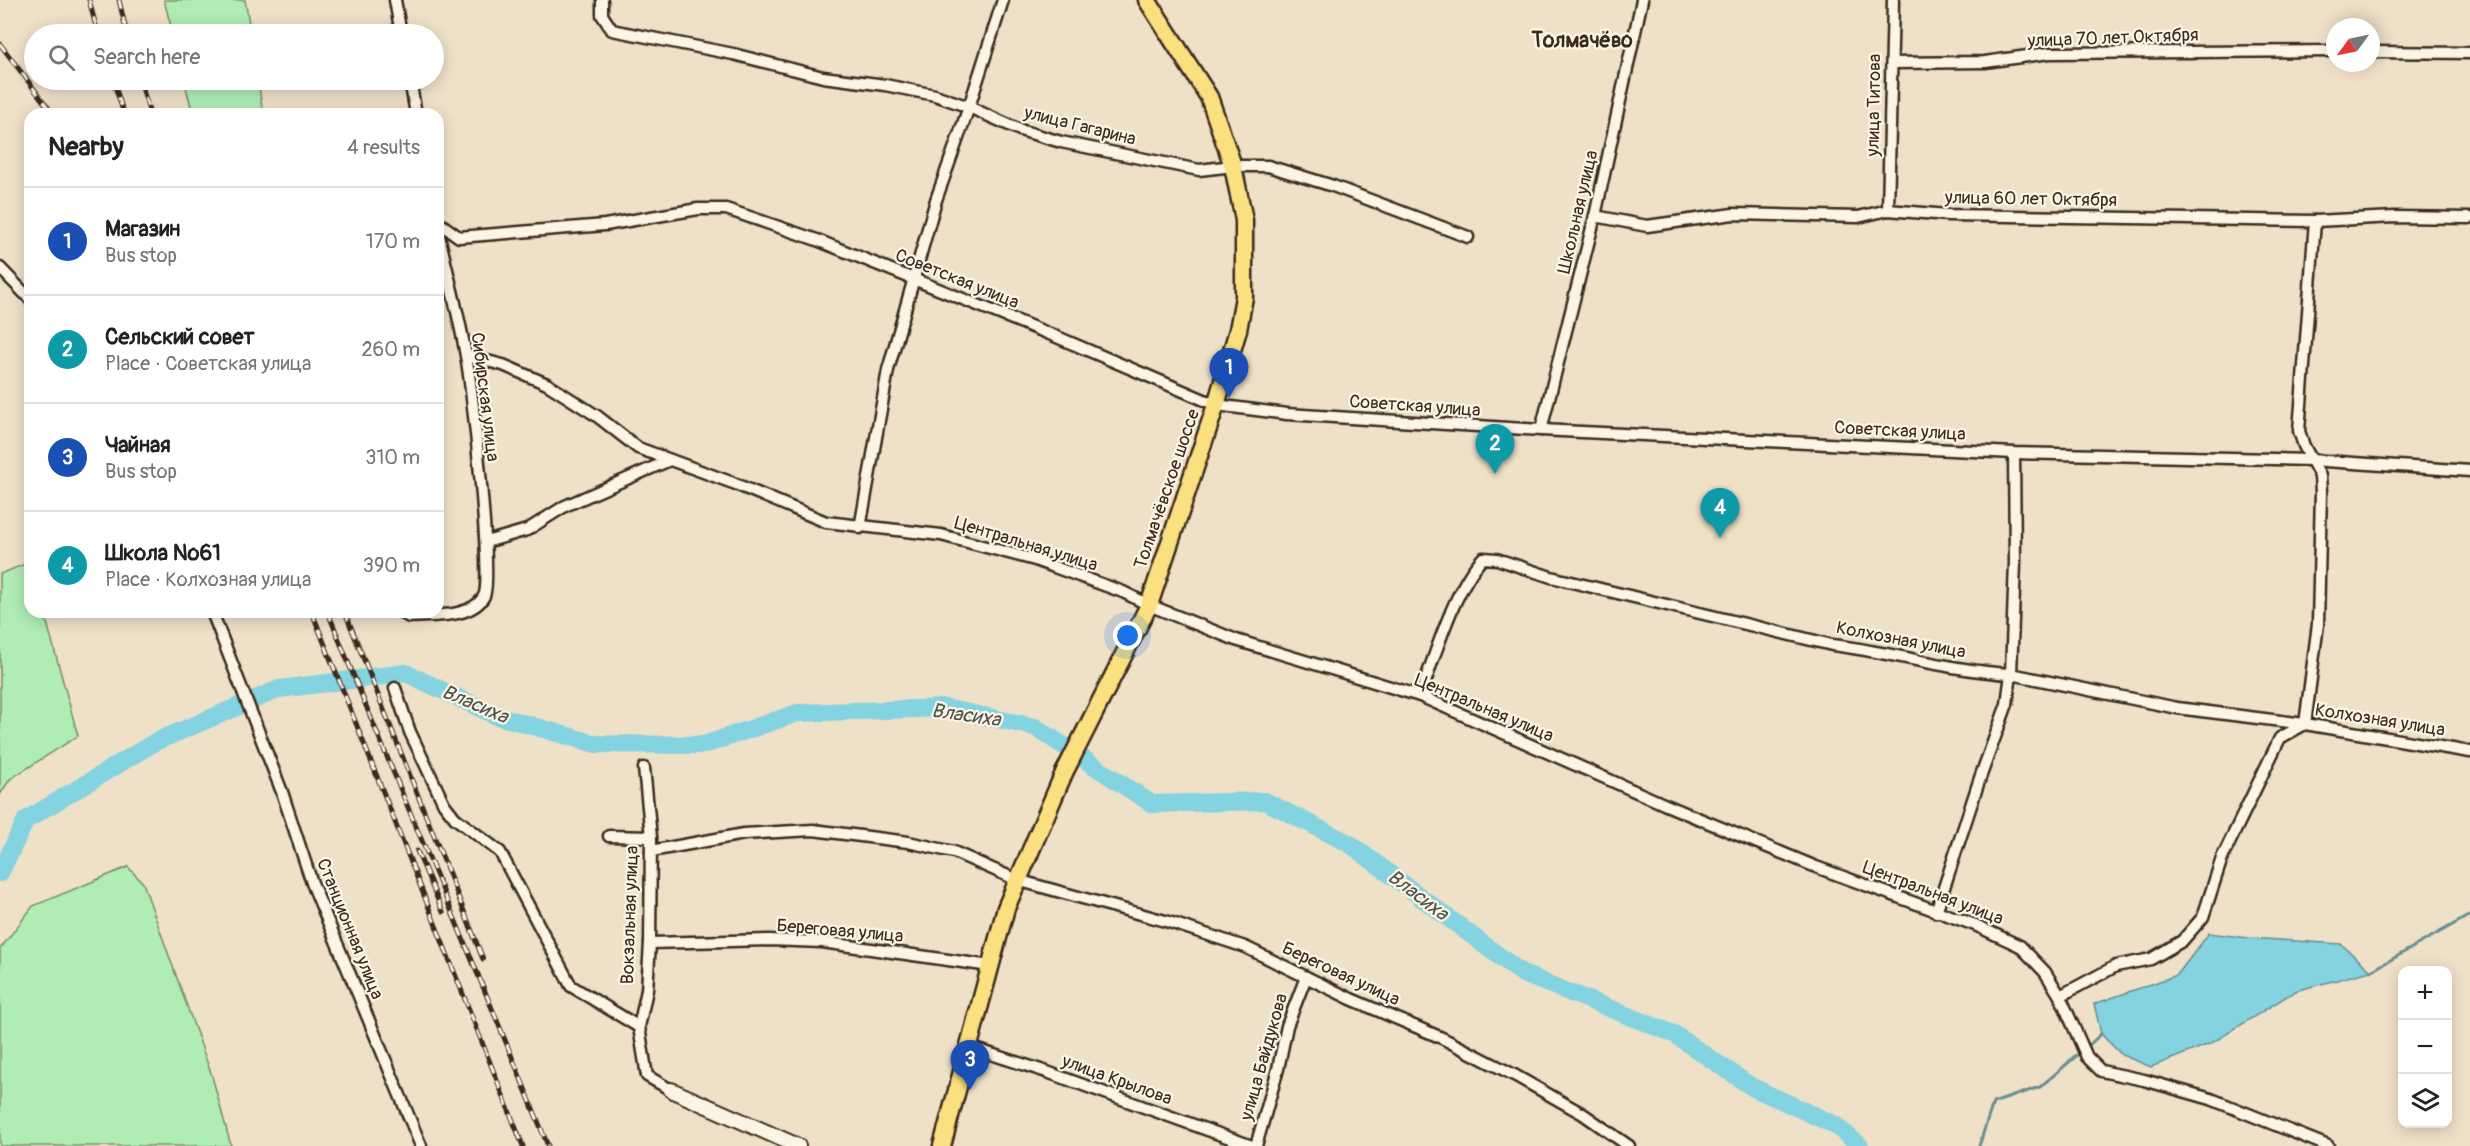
<!DOCTYPE html>
<meta charset="utf-8">
<style>
:root{--surface:#fff;--page:#f6f6f6;--text:#222;--muted:#767676;--line:#e0e0e0;--accent:#7c3aed}
body{margin:0;font-family:Pangolin,sans-serif;background:var(--page);color:var(--text)}
.controls{position:absolute;right:18px;bottom:18px;display:grid;overflow:hidden;border-radius:12px;box-shadow:0 3px 15px #0003}
.controls button{width:54px;height:54px;display:grid;place-items:center;padding:0;border:0;border-bottom:2px solid var(--line);background:var(--surface);color:var(--text);font:30px sans-serif}
.compass{position:absolute;left:2326px;top:18px;width:54px;height:54px;border-radius:50%;background:var(--surface);box-shadow:0 3px 15px #0003;rotate:237deg}
.you{position:absolute;left:1128px;top:636px;width:21px;height:21px;margin:-15px;border:4px solid #fff;border-radius:50%;background:#1a73e8;box-shadow:0 0 0 9px #1a73e833}
.badge{display:grid;place-items:center;width:39px;height:39px;border-radius:50%;background:var(--accent);color:#fff;font-size:20px;font-weight:700}
.pin{position:absolute;translate:-50% -50px;filter:drop-shadow(0 2px 3px #0008)}
.pin::after{content:'';position:absolute;top:32px;width:21px;height:18px;background:inherit;clip-path:polygon(0 0,100% 0,50% 100%)}
.list{margin:0;padding:0;list-style:none}
h2{display:flex;justify-content:space-between;align-items:center;height:78px;margin:0;padding:0 24px;font-size:26px}
h2 small{font-size:20px;font-weight:400;color:var(--muted)}
.list li{display:grid;grid-template-columns:39px 1fr auto;gap:18px;align-items:center;box-sizing:border-box;height:108px;padding:0 24px;border-top:2px solid var(--line)}
.list b{display:block;font-size:22px;white-space:nowrap}
.list p{margin:0;font-size:20px;white-space:nowrap;color:var(--muted)}
.list em{font-size:20px;font-style:normal;color:var(--muted)}
.icon{flex:none;width:33px;height:33px;fill:none;stroke:currentColor;stroke-width:2;stroke-linecap:round;stroke-linejoin:round}
.map{position:relative;flex:none;width:2470px;height:1146px;overflow:hidden}
.search{position:absolute;background:var(--surface);box-shadow:0 3px 15px #0003;left:24px;top:24px;width:420px;height:66px;display:flex;align-items:center;gap:15px;box-sizing:border-box;padding:0 21px;border-radius:33px;color:var(--muted);font-size:22px}
.panel{position:absolute;background:var(--surface);box-shadow:0 3px 15px #0003;left:24px;top:108px;width:420px;height:510px;border-radius:18px}
.map>svg:first-child{display:block}
.green{fill:#afedb4;stroke:#758c69;stroke-width:1.5}
.water{fill:#83d3e0;stroke:#668f92;stroke-width:1.5}
.lines{fill:none;stroke-linecap:round;stroke-linejoin:round}
.stream{stroke:#668f92;stroke-width:3}
.river{stroke:#83d3e0;stroke-width:18}
.minor-casing{stroke:#3b2a1e;stroke-width:15}
.tertiary-casing{stroke:#3b2a1e;stroke-width:18}
.primary-casing{stroke:#3b2a1e;stroke-width:21}
.minor{stroke:#fcf5e5;stroke-width:10}
.tertiary{stroke:#fcf5e5;stroke-width:14}
.primary{stroke:#fbe080;stroke-width:16}
.rail-casing{stroke:#3b2a1e;stroke-width:5}
.rail{stroke:#fcf5e5;stroke-width:3;stroke-dasharray:9;stroke-linecap:butt}
.labels{text-anchor:middle;dominant-baseline:central;stroke-width:4.5;stroke-linejoin:round;paint-order:stroke}
.street-label{font-size:18px;fill:#3b2a1e;stroke:#fcf5e5}
.water-label{font-size:20px;font-style:italic;fill:#4d544e;stroke:#fcf5e5}
.quarter-label{font-size:21px;font-weight:bold;fill:#3b2a1e;stroke:#fcf5e5}
</style>
<div class="map">
<svg width="2470" height="1146" viewBox="0 0 2470 1146">
<rect width="100%" height="100%" fill="#efe0c8"/>
<filter id="ink" filterUnits="userSpaceOnUse"><feTurbulence type="fractalNoise" baseFrequency=".0167" numOctaves="2"/><feDisplacementMap in="SourceGraphic" scale="12" xChannelSelector="R" yChannelSelector="G"/><feConvolveMatrix kernelMatrix="1 2 1 2 8 2 1 2 1" color-interpolation-filters="sRGB"/></filter>
<g filter="url(#ink)">
<g class="green">
<polygon points="164,0 245,0 251,34 173,34"/>
<polygon points="184,80 258,80 263,114 193,114"/>
<polygon points="30,562 30,612 44,612 78,736 10,779 0,795 0,574"/>
<polygon points="128,867 143,883 212,1076 231,1146 0,1146 0,949 33,906"/>
</g>
<polygon class="water" points="2209,933 2249,938 2341,944 2371,971 2295,991 2212,1043 2151,1067 2122,1055 2101,1034 2094,1004 2177,975"/>
<g class="lines">
<g class="stream">
<polyline points="2371,971 2470,915"/>
<polyline points="2087,1047 2101,1034"/>
<polyline points="1979,1146 1993,1103 2040,1087 2082,1051"/>
</g>
<polyline class="river" points="0,873 26,820 155,742 279,689 406,673 494,715 596,744 704,745 797,713 945,708 1035,727 1152,804 1265,801 1350,844 1523,974 1674,1034 1752,1087 1835,1125 1860,1146"/>
<defs>
<g id="minor">
<polyline points="395,0 401,34"/>
<polyline points="602,0 602,15 612,30 733,54 823,77 885,85 935,95 969,107 1020,130 1061,142 1199,170 1233,166 1268,166 1333,186 1468,237"/>
<polyline points="2371,52 2470,53"/>
<polyline points="1892,63 1985,62 2049,53 2335,51"/>
<polyline points="410,80 416,114"/>
<polyline points="1888,210 1893,0"/>
<polyline points="1595,216 1647,226 1733,214 1858,217 1888,210 1948,215 2315,221 2395,217 2470,218"/>
<polyline points="438,222 459,237 605,225 698,209 726,209 817,240 1057,337 1216,405 1287,414 1541,430 2014,453 2311,460 2470,471"/>
<polyline points="0,268 30,299"/>
<polyline points="467,356 503,365 547,384 597,416 638,448 733,483 826,522 941,535 1035,560 1123,592 1149,605 1236,640 1420,696 1666,805 1816,867 1975,925 2020,946 2045,972 2060,996 2087,1057 2101,1071 2144,1080 2211,1099 2328,1146"/>
<polyline points="1541,430 1595,216 1642,0"/>
<polyline points="860,528 888,370 936,200 969,107 1003,0"/>
<polyline points="486,542 527,530 565,506 670,460"/>
<polyline points="212,612 282,792 312,883 421,1146"/>
<path d="M401 612 409 617C431 615 472 619 484 596 493 579 472 385 466 356 459 314 447 273 438 231"/>
<polyline points="395,688 410,732 444,804 455,818 500,852 571,986 639,1027"/>
<path d="M1420 696C1435 656 1454 588 1483 558L1497 559 1551 577 1832 645C1892 652 1950 671 2011 674L2177 708 2305 724 2470 752"/>
<polyline points="644,768 651,837 650,943 647,990 639,1027 647,1076 671,1090"/>
<polyline points="609,836 651,837"/>
<polyline points="651,851 744,834 813,830 908,842 954,852 1017,880 1169,922 1245,947 1351,999 1442,1038 1516,1076 1583,1114 1629,1146"/>
<polyline points="1936,912 1980,778 2007,704 2011,674 2015,562 2014,453"/>
<polyline points="650,943 769,940 822,942 990,966"/>
<polyline points="2060,996 2116,966 2151,959 2182,941 2203,917 2222,858 2280,738 2305,724 2318,624 2321,492 2320,476 2304,446 2299,431 2315,221"/>
<polyline points="969,1047 1047,1072 1252,1146"/>
<polyline points="1256,1146 1278,1069 1287,1026 1306,977"/>
</g>
<polyline id="tertiary" points="671,1090 798,1146"/>
<polyline id="primary" points="942,1146 1006,908 1064,773 1149,605 1216,405 1238,330 1244,297 1244,220 1233,166 1209,97 1147,0"/>
</defs>
<use href="#minor" class="minor-casing"/>
<use href="#tertiary" class="tertiary-casing"/>
<use href="#primary" class="primary-casing"/>
<use href="#minor" class="minor"/>
<use href="#tertiary" class="tertiary"/>
<use href="#primary" class="primary"/>
<defs>
<g id="rail">
<polyline points="89,0 98,34"/>
<polyline points="119,0 127,34"/>
<polyline points="0,44 53,114"/>
<polyline points="113,80 124,114"/>
<polyline points="140,80 150,114"/>
<polyline points="312,612 523,1146"/>
<path d="M328 612C399 791 477 967 548 1146"/>
<polyline points="345,612 483,959"/>
<polyline points="417,851 443,912"/>
</g>
</defs>
<use href="#rail" class="rail-casing"/>
<use href="#rail" class="rail"/>
</g>
</g>
<g class="labels">
<g class="street-label">
<text transform="translate(2113 38) rotate(-2)">улица 70 лет Октября</text>
<text transform="translate(1874 105) rotate(-89)">улица Титова</text>
<text transform="translate(1080 126) rotate(14)">улица Гагарина</text>
<text transform="translate(2031 199) rotate(1)">улица 60 лет Октября</text>
<text transform="translate(1578 212) rotate(-77)">Школьная улица</text>
<text transform="translate(957 279) rotate(22)">Советская улица</text>
<text transform="translate(485 397) rotate(83)">Сибирская улица</text>
<text transform="translate(1415 406) rotate(4)">Советская улица</text>
<text transform="translate(1900 431) rotate(3)">Советская улица</text>
<text transform="translate(1167 489) rotate(-71)">Толмачёвское шоссе</text>
<text transform="translate(1026 544) rotate(17)">Центральная улица</text>
<text transform="translate(1901 640) rotate(11)">Колхозная улица</text>
<text transform="translate(1484 708) rotate(23)">Центральная улица</text>
<text transform="translate(2380 720) rotate(9)">Колхозная улица</text>
<text transform="translate(1933 893) rotate(21)">Центральная улица</text>
<text transform="translate(630 915) rotate(-88)">Вокзальная улица</text>
<text transform="translate(350 929) rotate(68)">Станционная улица</text>
<text transform="translate(840 931) rotate(5)">Береговая улица</text>
<text transform="translate(1341 974) rotate(25)">Береговая улица</text>
<text transform="translate(1264 1057) rotate(-74)">улица Байдукова</text>
<text transform="translate(1117 1080) rotate(20)">улица Крылова</text>
</g>
<g class="water-label">
<text transform="translate(475 704) rotate(23)">Власиха</text>
<text transform="translate(966 715) rotate(8)">Власиха</text>
<text transform="translate(1418 895) rotate(37)">Власиха</text>
</g>
<g class="quarter-label">
<text x="1582" y="40">Толмачёво</text>
</g>
</g>
</svg>
<div class="controls">
<button>+</button>
<button>−</button>
<button><svg class="icon" aria-label="layers" viewBox="0 0 24 24"><path d="M12 4l9 5-9 5-9-5zM3 14l9 5 9-5"/></svg></button>
</div>
<svg class="compass" viewBox="-18 -18 36 36"><path d="M0-13l5 13h-10z" fill="#e53935"/><path d="M0 13l5-13h-10z" fill="#767676"/></svg>
<div class="you"></div>
<div class="pin badge" style="left:1229px;top:398px;background:#1a4fb4">1</div>
<div class="pin badge" style="left:1495px;top:474px;background:#0f9aa8">2</div>
<div class="pin badge" style="left:970px;top:1090px;background:#1a4fb4">3</div>
<div class="pin badge" style="left:1720px;top:538px;background:#0f9aa8">4</div>
<div class="search"><svg class="icon" aria-label="search" viewBox="0 0 24 24"><circle cx="10" cy="10" r="6"/><path d="M15 15l6 6"/></svg>Search here</div>
<section class="panel">
<h2>Nearby<small>4 results</small></h2>
<ul class="list">
<li><span class="badge" style="background:#1a4fb4">1</span><div><b>Магазин</b><p>Bus stop</p></div><em>170 m</em></li>
<li><span class="badge" style="background:#0f9aa8">2</span><div><b>Сельский совет</b><p>Place · Советская улица</p></div><em>260 m</em></li>
<li><span class="badge" style="background:#1a4fb4">3</span><div><b>Чайная</b><p>Bus stop</p></div><em>310 m</em></li>
<li><span class="badge" style="background:#0f9aa8">4</span><div><b>Школа №61</b><p>Place · Колхозная улица</p></div><em>390 m</em></li>
</ul>
</section>
</div>
